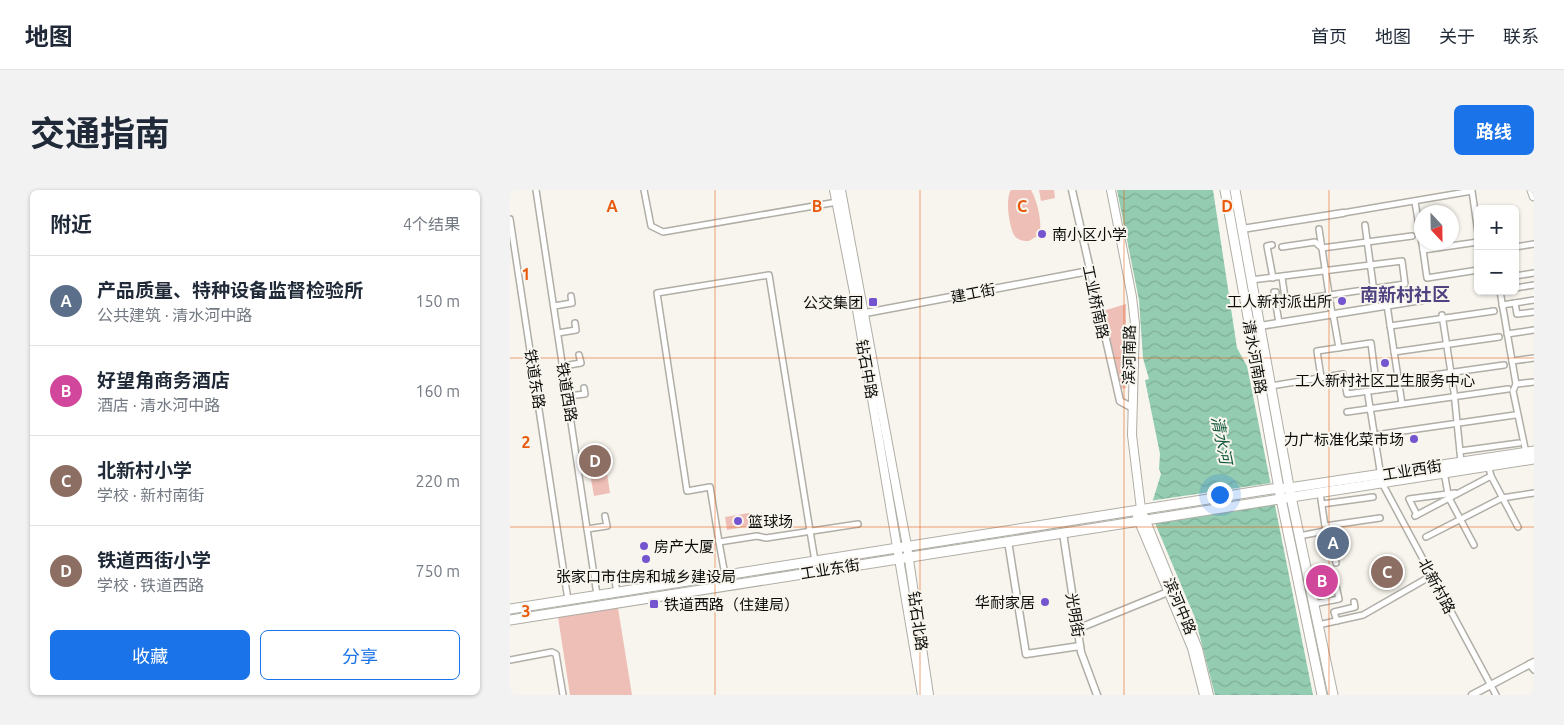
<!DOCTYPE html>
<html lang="zh">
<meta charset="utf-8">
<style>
:root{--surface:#fff;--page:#f2f2f3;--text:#1f2937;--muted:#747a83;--line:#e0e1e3;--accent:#1a73e8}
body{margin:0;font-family:Ubuntu,"Noto Sans SC",sans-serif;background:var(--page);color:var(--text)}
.controls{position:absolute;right:15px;top:15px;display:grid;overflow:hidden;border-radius:8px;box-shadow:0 1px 4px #0004}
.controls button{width:45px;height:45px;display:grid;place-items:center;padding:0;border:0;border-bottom:1px solid var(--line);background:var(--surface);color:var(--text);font:25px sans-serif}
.compass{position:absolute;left:904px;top:15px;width:45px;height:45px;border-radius:50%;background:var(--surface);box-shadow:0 1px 4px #0004;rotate:158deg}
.you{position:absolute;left:709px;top:304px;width:18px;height:18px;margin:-12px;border:4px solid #fff;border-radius:50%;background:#1a73e8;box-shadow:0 0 0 8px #1a73e833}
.badge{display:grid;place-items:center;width:32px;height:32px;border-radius:50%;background:var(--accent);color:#fff;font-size:16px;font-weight:700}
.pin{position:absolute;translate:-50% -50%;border:2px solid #fff;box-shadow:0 1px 5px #0006}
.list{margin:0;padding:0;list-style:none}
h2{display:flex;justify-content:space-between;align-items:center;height:65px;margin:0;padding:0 20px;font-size:21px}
h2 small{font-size:16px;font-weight:400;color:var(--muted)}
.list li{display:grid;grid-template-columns:32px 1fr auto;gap:15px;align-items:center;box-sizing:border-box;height:90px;padding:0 20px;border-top:1px solid var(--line)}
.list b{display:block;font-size:19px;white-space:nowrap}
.list p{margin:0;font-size:16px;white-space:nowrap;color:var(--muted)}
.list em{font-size:16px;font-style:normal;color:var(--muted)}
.actions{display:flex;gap:10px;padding:15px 20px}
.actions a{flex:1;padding:11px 0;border:1px solid var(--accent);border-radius:8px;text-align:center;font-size:18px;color:var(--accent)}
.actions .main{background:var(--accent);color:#fff}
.map{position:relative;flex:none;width:1024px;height:505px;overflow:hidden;border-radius:8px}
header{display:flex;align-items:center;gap:30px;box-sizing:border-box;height:70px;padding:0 25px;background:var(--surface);border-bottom:1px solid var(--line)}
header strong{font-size:24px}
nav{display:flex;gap:28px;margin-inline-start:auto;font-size:18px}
.intro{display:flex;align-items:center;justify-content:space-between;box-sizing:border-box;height:120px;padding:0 30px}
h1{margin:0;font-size:35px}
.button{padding:12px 22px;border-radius:8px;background:var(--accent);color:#fff;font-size:18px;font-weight:700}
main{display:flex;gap:30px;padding:0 30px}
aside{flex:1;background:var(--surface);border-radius:8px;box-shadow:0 1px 4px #0004}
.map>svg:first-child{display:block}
.park{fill:#eebfb6}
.water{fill:url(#water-waves)}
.pier{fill:#f7f5ed}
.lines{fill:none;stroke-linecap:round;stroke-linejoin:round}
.minor-casing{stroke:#b0aea6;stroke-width:8}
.tertiary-casing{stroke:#b0aea6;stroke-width:9}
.secondary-casing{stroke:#b0aea6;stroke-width:10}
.primary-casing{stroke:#b0aea6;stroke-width:11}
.minor{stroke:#fff;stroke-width:5}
.tertiary{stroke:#fff;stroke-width:6}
.secondary{stroke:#fff;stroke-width:8}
.primary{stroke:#fff;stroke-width:9}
.grid{fill:none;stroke:#e8590c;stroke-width:1;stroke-opacity:0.55}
.poi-dot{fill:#7555cf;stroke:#f7f5ed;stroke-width:2}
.labels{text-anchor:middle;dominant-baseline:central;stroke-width:4;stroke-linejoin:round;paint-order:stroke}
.poi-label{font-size:15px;fill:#0c0c09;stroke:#f7f5ed;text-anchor:start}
.street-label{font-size:15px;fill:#0c0c09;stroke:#f7f5ed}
.water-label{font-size:16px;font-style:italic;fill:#14593e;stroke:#f7f5ed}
.quarter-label{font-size:18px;font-weight:bold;fill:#4f4280;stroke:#f7f5ed}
.grid-label{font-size:16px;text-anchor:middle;font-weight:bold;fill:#e8590c;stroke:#f7f5ed;stroke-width:4;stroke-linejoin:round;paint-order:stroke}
</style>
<header>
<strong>地图</strong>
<nav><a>首页</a><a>地图</a><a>关于</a><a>联系</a></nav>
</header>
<div class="intro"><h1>交通指南</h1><a class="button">路线</a></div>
<main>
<aside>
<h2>附近<small>4个结果</small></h2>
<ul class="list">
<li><span class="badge" style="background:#5c6f8a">A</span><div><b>产品质量、特种设备监督检验所</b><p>公共建筑 · 清水河中路</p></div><em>150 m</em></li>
<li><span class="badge" style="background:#d1479c">B</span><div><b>好望角商务酒店</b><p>酒店 · 清水河中路</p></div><em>160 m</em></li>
<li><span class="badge" style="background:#8d6e63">C</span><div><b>北新村小学</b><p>学校 · 新村南街</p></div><em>220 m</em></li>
<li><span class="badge" style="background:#8d6e63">D</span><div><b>铁道西街小学</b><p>学校 · 铁道西路</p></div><em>750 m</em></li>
</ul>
<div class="actions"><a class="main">收藏</a><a>分享</a></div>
</aside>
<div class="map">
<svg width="1024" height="505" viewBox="0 0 1024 505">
<defs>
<pattern id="water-waves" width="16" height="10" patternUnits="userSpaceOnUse" patternTransform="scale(1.25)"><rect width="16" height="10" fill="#94ccb1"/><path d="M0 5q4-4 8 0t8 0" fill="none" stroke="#7eae97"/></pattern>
</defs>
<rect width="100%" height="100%" fill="#f7f5ed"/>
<g class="park">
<path d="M501 0H521C527 10 533 34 529 45L519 51C513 51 507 50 504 45 499 36 495 8 501 0Z"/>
<polygon points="529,0 544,0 545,8 531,11"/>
<polygon points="616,114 616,198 610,199 593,121"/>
<polygon points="94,264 100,303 84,306 77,266"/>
<polygon points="239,323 241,336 217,340 215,327"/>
<polygon points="108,418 122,505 60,505 48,427"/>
</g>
<polygon class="water" points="607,0 703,0 727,158 737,176 803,505 705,505 685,428 645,333 642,313 651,284 649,279 650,264 635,190 639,189 633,168 629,110"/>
<polygon class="pier" points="761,293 765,314 642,331 639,311"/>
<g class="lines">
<defs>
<g id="minor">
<polyline points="26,0 87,405"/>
<polyline points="134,0 141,36 153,42 327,12"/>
<polyline points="905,12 913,60"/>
<polyline points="833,23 962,1 968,43"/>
<polyline points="0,29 58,410"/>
<polyline points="855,35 866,117"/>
<polyline points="809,39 822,124"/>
<polyline points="968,52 913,60 917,88 968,80"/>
<polyline points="762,55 757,56 763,88"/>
<polyline points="772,57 805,52 812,58 902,46"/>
<polyline points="1005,57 1024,54"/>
<polyline points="1005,86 1024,83"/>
<polyline points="741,90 892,71 895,94 785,110 775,108 772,87"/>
<polyline points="1005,98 1024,95"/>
<polyline points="990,101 1006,194 1003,201 1016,263"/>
<polyline points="766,102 764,102 769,133"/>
<polyline points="1005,113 1007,124 1024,122"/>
<polyline points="877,115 892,214"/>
<polyline points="992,115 1024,110"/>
<polyline points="44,116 62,113 61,106"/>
<polyline points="823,124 829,158"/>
<polyline points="932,125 944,202 951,272"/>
<polyline points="880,136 984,121"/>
<polyline points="48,143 66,140 65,133"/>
<polyline points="997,144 1024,140"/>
<polyline points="884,162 989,147"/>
<polyline points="1002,171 1024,168"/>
<polyline points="53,176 71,173 69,165"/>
<polyline points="811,187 807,161 861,153 867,200"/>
<polyline points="888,190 994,175"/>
<polyline points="1006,194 1024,192"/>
<polyline points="761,196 833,184 837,204 889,197"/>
<polyline points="858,205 872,293 986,505"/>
<polyline points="58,206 75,204 74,198"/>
<polyline points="837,222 998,199"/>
<polyline points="865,245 1005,225"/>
<polyline points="950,261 1009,253"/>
<polyline points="978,274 981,286 1008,337"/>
<polyline points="934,282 938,304"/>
<polyline points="810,303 815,336 870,328"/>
<polyline points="939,308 964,355"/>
<polyline points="812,314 863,307"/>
<polyline points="907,325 899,309 945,303"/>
<polyline points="905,326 981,286"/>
<polyline points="77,339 97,336 95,326"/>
<polyline points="789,346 820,340 826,373"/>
<polyline points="916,347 992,308 1024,303"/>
<polyline points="209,352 215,385"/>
<polyline points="305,371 300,341 259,85 147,103 177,301 200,297 209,352 247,346 256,348 348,334"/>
<polyline points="104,385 107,402"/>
<polyline points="803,414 829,409 825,391"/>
<polyline points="827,431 824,422 845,417 844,412"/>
<polyline points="808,435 853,425 921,386"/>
<polyline points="0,470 42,462 46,464 53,505"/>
<polyline points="1019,474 1024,480"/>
</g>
<g id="tertiary">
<polyline points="562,0 610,211 621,217"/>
<polyline points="732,39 833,23"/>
<polyline points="350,124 579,81"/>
<polyline points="750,136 924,108"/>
<polyline points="553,343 571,462 587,505"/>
<polyline points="498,351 516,464 570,456"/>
<polyline points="567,439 658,402"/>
<polyline points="962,505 1024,472"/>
</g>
<g id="secondary">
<polyline points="324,0 344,102 412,505"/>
<polyline points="331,0 397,356 419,505"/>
<polyline points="601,0 622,107 625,134 622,245 631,319 688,459 699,505"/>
<polyline points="627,327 682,458 694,505"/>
</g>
<g id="primary">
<polyline points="715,0 770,304 812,505"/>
<polyline points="725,0 780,302 823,505"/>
<polyline points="1022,0 1024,6"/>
<polyline points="0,419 762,299 779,298 1024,261"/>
<polyline points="0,430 1024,269"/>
</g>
</defs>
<use href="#minor" class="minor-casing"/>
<use href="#tertiary" class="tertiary-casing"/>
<use href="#secondary" class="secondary-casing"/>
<use href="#primary" class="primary-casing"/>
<use href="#minor" class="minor"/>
<use href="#tertiary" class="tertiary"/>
<use href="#secondary" class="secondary"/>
<use href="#primary" class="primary"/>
</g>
<path class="grid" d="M205 0V505M410 0V505M614 0V505M819 0V505M0 168H1024M0 337H1024"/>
<g class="poi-dot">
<circle cx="532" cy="44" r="5"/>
<circle cx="832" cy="111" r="5"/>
<rect x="358" y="107" width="10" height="10" rx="2.5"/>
<circle cx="875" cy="173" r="5"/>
<circle cx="904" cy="249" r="5"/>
<circle cx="228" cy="331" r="5"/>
<circle cx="134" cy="356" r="5"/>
<circle cx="136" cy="369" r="5"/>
<circle cx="535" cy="412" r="5"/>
<rect x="139" y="409" width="10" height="10" rx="2.5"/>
</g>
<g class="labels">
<g class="poi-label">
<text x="542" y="44">南小区小学</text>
<text x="822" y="111" text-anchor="end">工人新村派出所</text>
<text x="353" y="112" text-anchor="end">公交集团</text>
<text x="875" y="190" text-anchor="middle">工人新村社区卫生服务中心</text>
<text x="894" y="249" text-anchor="end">力广标准化菜市场</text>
<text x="238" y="331">篮球场</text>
<text x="144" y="356">房产大厦</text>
<text x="136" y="386" text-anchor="middle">张家口市住房和城乡建设局</text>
<text x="525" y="412" text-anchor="end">华耐家居</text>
<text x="154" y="414">铁道西路（住建局）</text>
</g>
<g class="street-label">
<text transform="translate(463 103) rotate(-11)">建工街</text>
<text transform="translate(586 112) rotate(78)">工业桥南路</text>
<text transform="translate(619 165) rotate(-89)">滨河南路</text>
<text transform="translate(745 167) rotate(80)">清水河南路</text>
<text transform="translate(357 179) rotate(80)">钻石中路</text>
<text transform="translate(25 189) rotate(81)">铁道东路</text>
<text transform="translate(57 202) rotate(81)">铁道西路</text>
<text transform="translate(902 280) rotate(-9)">工业西街</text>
<text transform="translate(320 379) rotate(-9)">工业东街</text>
<text transform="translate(927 396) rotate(62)">北新村路</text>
<text transform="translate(670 416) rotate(67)">滨河中路</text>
<text transform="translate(565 425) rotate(81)">光明街</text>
<text transform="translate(408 431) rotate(82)">钻石北路</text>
</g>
<g class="water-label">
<text transform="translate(712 250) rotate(79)">清水河</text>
</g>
<g class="quarter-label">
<text x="895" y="104">南新村社区</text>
</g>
</g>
<g class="grid-label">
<text x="102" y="22">A</text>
<text x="307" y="22">B</text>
<text x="512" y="22">C</text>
<text x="717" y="22">D</text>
<text x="16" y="90">1</text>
<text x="16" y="258">2</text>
<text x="16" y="427">3</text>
</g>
</svg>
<div class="controls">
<button>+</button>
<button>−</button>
</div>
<svg class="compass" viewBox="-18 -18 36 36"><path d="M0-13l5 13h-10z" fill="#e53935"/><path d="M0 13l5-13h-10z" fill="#747a83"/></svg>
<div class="you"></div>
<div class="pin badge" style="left:823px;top:353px;background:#5c6f8a">A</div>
<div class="pin badge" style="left:812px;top:391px;background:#d1479c">B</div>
<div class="pin badge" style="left:877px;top:382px;background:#8d6e63">C</div>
<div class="pin badge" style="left:85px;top:271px;background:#8d6e63">D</div>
</div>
</main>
